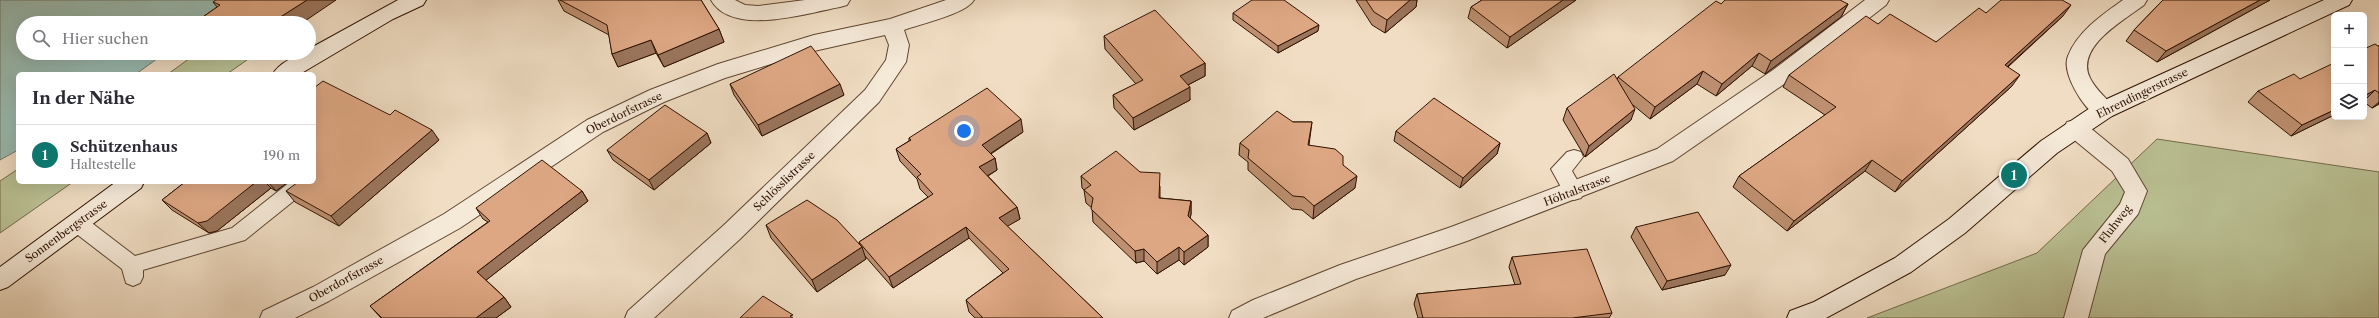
<!DOCTYPE html>
<html lang="de">
<meta charset="utf-8">
<style>
:root{--surface:#fff;--page:#f2f2f3;--text:#2b2b33;--muted:#7c7c81;--line:#e1e1e2;--accent:#0f766e}
body{margin:0;font-family:"Libre Caslon Text",serif;background:var(--page);color:var(--text)}
.controls{position:absolute;right:12px;top:12px;display:grid;overflow:hidden;border-radius:6px;box-shadow:0 4px 16px #0002}
.controls button{width:36px;height:36px;display:grid;place-items:center;padding:0;border:0;border-bottom:1px solid var(--line);background:var(--surface);color:var(--text);font:20px sans-serif}
.you{position:absolute;left:964px;top:131px;width:14px;height:14px;margin:-10px;border:3px solid #fff;border-radius:50%;background:#1a73e8;box-shadow:0 0 0 6px #1a73e833}
.badge{display:grid;place-items:center;width:26px;height:26px;border-radius:50%;background:var(--accent);color:#fff;font-size:13px;font-weight:700}
.pin{position:absolute;translate:-50% -50%;border:2px solid #fff;box-shadow:0 1px 4px #0006}
.list{margin:0;padding:0;list-style:none}
h2{display:flex;justify-content:space-between;align-items:center;height:52px;margin:0;padding:0 16px;font-size:17px}
h2 small{font-size:13px;font-weight:400;color:var(--muted)}
.list li{display:grid;grid-template-columns:26px 1fr auto;gap:12px;align-items:center;box-sizing:border-box;height:60px;padding:0 16px;border-top:1px solid var(--line)}
.list b{display:block;font-size:15px;white-space:nowrap}
.list p{margin:0;font-size:13px;white-space:nowrap;color:var(--muted)}
.list em{font-size:13px;font-style:normal;color:var(--muted)}
.icon{flex:none;width:22px;height:22px;fill:none;stroke:currentColor;stroke-width:2;stroke-linecap:round;stroke-linejoin:round}
.map{position:relative;flex:none;width:2379px;height:318px;overflow:hidden}
.search{position:absolute;background:var(--surface);box-shadow:0 4px 16px #0002;left:16px;top:16px;width:300px;height:44px;display:flex;align-items:center;gap:10px;box-sizing:border-box;padding:0 14px;border-radius:22px;color:var(--muted);font-size:15px}
.panel{position:absolute;background:var(--surface);box-shadow:0 4px 16px #0002;left:16px;top:72px;width:300px;height:112px;border-radius:6px}
.map>svg:first-child{display:block}
.green{fill:#bac194;stroke:#746a4a}
.water{fill:#9abcb2;stroke:#6f786b}
.lines{fill:none;stroke-linecap:round;stroke-linejoin:round}
.service-casing{stroke:#5f4531;stroke-width:2}
.minor-casing{stroke:#5f4531;stroke-width:2}
.secondary-casing{stroke:#2f1200;stroke-width:2}
.service{fill:#f5e9d8;fill-rule:evenodd}
.minor{fill:#f5e9d8;fill-rule:evenodd}
.secondary{fill:#f5e9d8;fill-rule:evenodd}
.wall{fill:#be9071;stroke:#2f1200}
.shaded-wall{fill:#9b755c;stroke:#2f1200}
.building{fill:#dda783;stroke:#2f1200}
.labels{text-anchor:middle;dominant-baseline:central;stroke-width:4;stroke-linejoin:round;paint-order:stroke}
.street-label{font-size:11px;fill:#2f1200;stroke:#f5e9d8}
</style>
<div class="map">
<svg width="2379" height="318" viewBox="0 0 2379 318">
<rect width="100%" height="100%" fill="#f0ddc3"/>
<filter id="stains"><feTurbulence type="fractalNoise" baseFrequency=".005" numOctaves="4"/><feColorMatrix values="0 0 0 0 .2 0 0 0 0 .09 0 0 0 0 .02 0 0 0 .5 -.17"/></filter>
<radialGradient id="worn" r=".72"><stop offset=".6" stop-color="#630" stop-opacity="0"/><stop offset="1" stop-color="#630" stop-opacity=".3"/></radialGradient>
<g class="green">
<polygon points="197,53 250,53 254,55 227,74 168,74"/>
<polygon points="2157,139 2379,172 2379,318 1867,318 2037,253"/>
<polygon points="18,169 18,182 73,182 0,233 0,181"/>
</g>
<polygon class="water" points="0,0 239,0 207,23 23,23 23,53 165,53 136,74 18,74 18,150 0,160"/>
<g class="lines">
<defs>
<g id="service">
<polygon points="1574,150 1581,152 1583,157 1572,171 1584,192 1581,198 1574,200 1567,198 1551,169 1567,152"/>
<polygon points="290,182 314,182 311,187 245,240 143,270 143,277 140,283 133,286 126,283 122,269 70,229 67,223 70,217 77,215 84,217 135,256 232,228"/>
</g>
<g id="minor">
<path d="M711 0H735L745 5 758 6 805 0H850L847 5 840 7C807 13 732 37 711 0Z"/>
<path d="M946 0H974C966 14 920 24 904 30L909 45 906 62 879 102 740 239 654 318H625L628 311 724 225 865 90 886 60 889 45 885 35 814 51 725 78 664 102 603 132 460 228 329 301 295 318H260L263 311 313 287 444 214 587 120 650 90 718 64 814 35 890 19Z"/>
<polygon points="1865,0 1889,0 1886,5 1787,82 1673,161 1467,241 1356,279 1263,318 1229,318 1232,311 1253,300 1340,265 1451,227 1657,149 1773,70"/>
<path d="M2123 0H2147L2144 5C2123 21 2075 47 2090 78 2096 91 2108 98 2115 110L2112 116C2106 117 2102 119 2097 116 2083 108 2061 72 2068 56 2078 31 2102 15 2123 0Z"/>
<polygon points="2075,120 2083,122 2128,159 2147,191 2138,214 2105,254 2088,318 2064,318 2083,250 2120,204 2125,192 2112,171 2067,134 2064,128 2067,122"/>
</g>
<g id="secondary">
<path d="M398 0H426L423 5 393 19 300 74H273C278 64 298 53 309 53V49Z"/>
<polygon points="2324,0 2352,0 2349,5 2112,116 2057,153 1965,233 1911,272 1826,318 1787,318 1790,311 1814,302 1895,258 1949,219 2041,141 2096,104"/>
<polygon points="116,182 144,182 141,188 8,287 0,290 0,267"/>
</g>
</defs>
<use href="#service" class="service-casing"/>
<use href="#minor" class="minor-casing"/>
<use href="#secondary" class="secondary-casing"/>
<use href="#service" class="service"/>
<use href="#minor" class="minor"/>
<use href="#secondary" class="secondary"/>
</g>
<g class="wall">
<polygon points="558,0 701,0 719,29 724,42 664,67 656,53 618,67 612,54 609,35 564,11"/>
<polygon points="1356,0 1417,0 1416,7 1385,33 1372,25"/>
<polygon points="1482,0 1576,0 1507,48 1468,18 1471,7"/>
<polygon points="2163,0 2270,0 2157,62 2126,41 2134,30"/>
<polygon points="213,2 302,23 204,23 200,19 217,7"/>
<polygon points="1848,4 1841,17 1765,74 1752,66 1716,96 1697,84 1650,119 1633,105 1631,120 1585,157 1563,120 1567,108 1617,80 1618,77"/>
<polygon points="1233,13 1318,31 1278,53 1233,20"/>
<polygon points="1986,13 2063,16 2008,67 2012,86 1895,192 1865,171 1787,231 1733,187 1739,176 1825,115 1783,87 1789,75 1878,24 1936,42"/>
<polygon points="1104,36 1205,63 1205,76 1188,85 1190,100 1134,130 1114,108 1113,95 1136,84 1105,49"/>
<polygon points="2378,46 2379,46 2379,104 2372,108 2364,102 2364,49"/>
<polygon points="730,84 844,95 762,136 734,95"/>
<polygon points="2258,91 2334,115 2291,136 2248,102"/>
<polygon points="1293,122 1312,122 1309,145 1343,165 1355,188 1313,219 1302,210 1292,209 1248,170 1248,162 1239,155 1240,143"/>
<polygon points="1396,131 1500,143 1497,154 1460,188 1394,141"/>
<polygon points="1023,132 991,154 995,158 997,170 988,176 1017,207 1020,219 1007,226 1103,318 975,318 969,312 966,300 1003,273 969,238 893,288 865,256 866,259 817,292 771,238 766,225 860,245 859,242 928,197 920,189 917,179 900,161 896,149 909,141 909,138"/>
<polygon points="707,133 711,143 654,190 613,160 607,150"/>
<polygon points="439,140 339,226 295,202 286,191"/>
<polygon points="1140,172 1160,186 1160,198 1191,201 1191,214 1190,218 1208,235 1208,247 1184,265 1179,260 1157,274 1144,261 1136,263 1093,222 1092,208 1086,203 1084,190 1082,188 1081,176"/>
<polygon points="185,182 288,182 276,191 271,188 217,231 209,233 172,210 162,200"/>
<polygon points="582,191 588,201 486,280 504,297 511,307 496,318 381,318 370,306 488,222 483,219 476,208"/>
<polygon points="1636,227 1725,275 1662,290 1631,237"/>
<polygon points="1512,257 1612,313 1609,318 1418,318 1414,304 1417,294 1515,285 1509,267"/>
</g>
<g class="shaded-wall">
<polygon points="307,0 336,0 302,23 271,23"/>
<polygon points="1410,0 1417,0 1416,7 1385,33 1387,20"/>
<polygon points="1563,0 1576,0 1507,48 1510,37"/>
<polygon points="2260,0 2270,0 2157,62 2166,51"/>
<polygon points="1848,4 1841,17 1765,74 1771,61"/>
<polygon points="2071,5 2063,16 1997,76 2005,65"/>
<polygon points="1319,25 1318,31 1278,53 1278,46"/>
<polygon points="719,29 724,42 664,67 658,55"/>
<polygon points="651,40 656,53 618,67 612,54"/>
<polygon points="1759,53 1752,66 1716,96 1722,84"/>
<polygon points="1205,63 1205,76 1180,89 1180,76"/>
<polygon points="1703,71 1697,84 1650,119 1655,107"/>
<polygon points="2020,75 2012,86 1895,192 1902,181"/>
<polygon points="840,84 844,95 762,136 758,125"/>
<polygon points="1190,87 1190,100 1134,130 1133,118"/>
<polygon points="2375,90 2364,101 2364,96"/>
<polygon points="2379,102 2379,104 2372,108"/>
<polygon points="1635,109 1631,120 1585,157 1589,146"/>
<polygon points="2334,110 2334,115 2291,136 2302,125"/>
<polygon points="1021,119 1023,132 985,157 982,145"/>
<polygon points="432,130 439,140 339,226 331,216"/>
<polygon points="707,133 711,143 654,190 649,180"/>
<polygon points="1500,143 1497,154 1460,188 1463,178"/>
<polygon points="995,158 997,170 982,179 979,167"/>
<polygon points="1872,160 1865,171 1787,231 1794,221"/>
<polygon points="1357,176 1355,188 1313,219 1314,206"/>
<polygon points="256,182 265,182 271,188 217,231 209,233 198,223"/>
<polygon points="268,182 288,182 276,191"/>
<polygon points="582,191 588,201 485,281 477,272"/>
<polygon points="1191,201 1191,214 1188,228 1188,216"/>
<polygon points="1017,207 1020,219 1001,230 999,218"/>
<polygon points="966,227 969,238 893,288 889,277"/>
<polygon points="1208,235 1208,247 1184,265 1184,252"/>
<polygon points="862,247 866,259 817,292 812,280"/>
<polygon points="1179,247 1179,260 1157,274 1157,262"/>
<polygon points="1144,249 1144,261 1136,263 1135,251"/>
<polygon points="1731,265 1725,275 1662,290 1667,281"/>
<polygon points="504,297 511,307 496,318 476,318"/>
</g>
<g class="building">
<polygon points="216,0 307,0 271,23 214,23 200,19 220,5 213,2"/>
<polygon points="560,0 701,0 719,29 658,55 651,40 612,54 607,25"/>
<polygon points="1252,0 1284,0 1319,25 1278,46 1233,13"/>
<polygon points="1366,0 1410,0 1387,20 1374,12"/>
<polygon points="1482,0 1563,0 1510,37 1471,7"/>
<polygon points="1725,0 1840,0 1848,4 1771,61 1759,53 1722,84 1703,71 1655,107 1618,77 1716,1 1721,4"/>
<polygon points="2001,0 2062,0 2071,5 2005,65 2020,75 1902,181 1872,160 1794,221 1739,176 1836,107 1789,75 1866,16 1878,24 1890,14 1936,42 1979,8 1986,13"/>
<polygon points="2163,0 2260,0 2166,51 2134,30"/>
<polygon points="1155,10 1205,63 1180,76 1190,87 1133,118 1113,95 1143,80 1104,36"/>
<polygon points="2375,44 2378,46 2379,46 2379,93 2375,90 2364,96 2364,49"/>
<polygon points="811,46 840,84 758,125 730,84"/>
<polygon points="2334,63 2334,110 2302,125 2258,91 2294,74 2300,79"/>
<polygon points="1614,74 1635,109 1589,146 1567,108"/>
<polygon points="323,81 390,115 395,110 432,130 331,216 286,191 298,182 314,182 314,88"/>
<polygon points="987,88 1021,119 982,145 995,158 979,167 1017,207 999,218 1103,318 983,318 966,300 1009,269 966,227 889,277 859,242 933,194 917,177 921,174 896,149 911,140 909,138"/>
<polygon points="1434,98 1500,143 1463,178 1396,131"/>
<polygon points="665,105 707,133 649,180 607,150"/>
<polygon points="1277,111 1293,122 1312,122 1308,145 1335,149 1343,156 1343,165 1357,176 1314,206 1304,197 1293,196 1248,158 1249,150 1240,143"/>
<polygon points="1116,151 1140,172 1160,173 1159,198 1191,201 1188,216 1208,235 1184,252 1179,247 1157,262 1144,249 1135,251 1091,209 1093,198 1084,190 1091,185 1081,176"/>
<polygon points="542,160 582,191 477,272 504,297 476,318 382,318 370,306 490,221 476,208"/>
<polygon points="185,182 256,182 207,221 198,223 162,200"/>
<polygon points="807,200 837,220 862,247 812,280 766,225"/>
<polygon points="1698,212 1731,265 1667,281 1636,227"/>
<polygon points="1587,249 1612,313 1572,318 1423,318 1417,294 1521,284 1512,257"/>
<polygon points="763,296 793,315 790,316 793,318 740,318"/>
</g>
<g class="labels">
<g class="street-label">
<text transform="translate(2142 93) rotate(-26)">Ehrendingerstrasse</text>
<text transform="translate(624 113) rotate(-26)">Oberdorfstrasse</text>
<text transform="translate(784 181) rotate(-44)">Schlösslistrasse</text>
<text transform="translate(1577 190) rotate(-21)">Höhtalstrasse</text>
<text transform="translate(2115 224) rotate(-52)">Fluhweg</text>
<text transform="translate(66 231) rotate(-36)">Sonnenbergstrasse</text>
<text transform="translate(346 279) rotate(-29)">Oberdorfstrasse</text>
</g>
</g>
<rect width="100%" height="100%" filter="url(#stains)"/>
<rect width="100%" height="100%" fill="url(#worn)"/>
</svg>
<div class="controls">
<button>+</button>
<button>−</button>
<button><svg class="icon" aria-label="layers" viewBox="0 0 24 24"><path d="M12 4l9 5-9 5-9-5zM3 14l9 5 9-5"/></svg></button>
</div>
<div class="you"></div>
<div class="pin badge" style="left:2014px;top:175px">1</div>
<div class="search"><svg class="icon" aria-label="search" viewBox="0 0 24 24"><circle cx="10" cy="10" r="6"/><path d="M15 15l6 6"/></svg>Hier suchen</div>
<section class="panel">
<h2>In der Nähe<small></small></h2>
<ul class="list">
<li><span class="badge">1</span><div><b>Schützenhaus</b><p>Haltestelle</p></div><em>190 m</em></li>
</ul>
</section>
</div>
